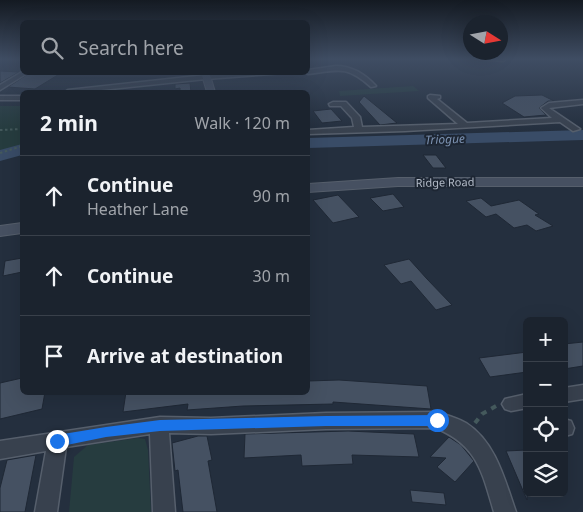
<!DOCTYPE html>
<meta charset="utf-8">
<style>
:root{--surface:#1b232e;--page:#242b36;--text:#f1f3f6;--muted:#a0a4aa;--line:#39404a}
body{margin:0;font-family:"Noto Sans",sans-serif;background:var(--page);color:var(--text)}
.controls{position:absolute;right:15px;bottom:15px;display:grid;overflow:hidden;border-radius:8px;box-shadow:0 5px 20px #0002}
.controls button{width:45px;height:45px;display:grid;place-items:center;padding:0;border:0;border-bottom:1px solid var(--line);background:var(--surface);color:var(--text);font:25px sans-serif}
.compass{position:absolute;left:463px;top:15px;width:45px;height:45px;border-radius:50%;background:var(--surface);box-shadow:0 5px 20px #0002;rotate:101deg}
.stop{position:absolute;width:15px;height:15px;margin:-11px;border:4px solid #1a73e8;border-radius:50%;background:#fff}
.stop.end{background:#1a73e8;border-color:#fff;box-shadow:0 1px 5px #0008}
.list{margin:0;padding:0;list-style:none}
h2{display:flex;justify-content:space-between;align-items:center;height:65px;margin:0;padding:0 20px;font-size:21px}
h2 small{font-size:16px;font-weight:400;color:var(--muted)}
.list li{display:grid;grid-template-columns:32px 1fr auto;gap:15px;align-items:center;box-sizing:border-box;height:80px;padding:0 20px;border-top:1px solid var(--line)}
.list b{display:block;font-size:19px;white-space:nowrap}
.list p{margin:0;font-size:16px;white-space:nowrap;color:var(--muted)}
.list em{font-size:16px;font-style:normal;color:var(--muted)}
.icon{flex:none;width:28px;height:28px;fill:none;stroke:currentColor;stroke-width:2;stroke-linecap:round;stroke-linejoin:round}
.map{position:relative;flex:none;width:583px;height:512px;overflow:hidden}
.search{position:absolute;background:var(--surface);box-shadow:0 5px 20px #0002;left:20px;top:20px;width:290px;height:55px;display:flex;align-items:center;gap:12px;box-sizing:border-box;padding:0 18px;border-radius:8px;color:var(--muted);font-size:19px}
.panel{position:absolute;background:var(--surface);box-shadow:0 5px 20px #0002;left:20px;top:90px;width:290px;height:305px;border-radius:8px}
.map>svg:first-child{display:block}
.green{fill:#263c3f}
.lines{fill:none;stroke-linecap:round;stroke-linejoin:round}
.river{fill:#394c67;fill-rule:evenodd}
.building{fill:#455162;stroke:#1f2835}
.street-casing{stroke:#565f6c;stroke-width:3}
.secondary-casing{stroke:#565f6c;stroke-width:2}
.path-far1{stroke:#44595c;stroke-width:2;stroke-dasharray:2.5 2.5;stroke-linecap:butt}
.path{stroke:#44595c;stroke-width:4;stroke-dasharray:5.5 5.5;stroke-linecap:butt}
.street{fill:#38414e;fill-rule:evenodd}
.secondary{fill:#465061;fill-rule:evenodd}
.route{fill:#1a73e8}
.labels{text-anchor:middle;dominant-baseline:central;stroke-width:4;stroke-linejoin:round;paint-order:stroke}
.far-street-label{font-size:11px;fill:#b4bcc9;stroke:#1d2633}
.far-water-label{font-size:12px;font-style:italic;fill:#7c92b1;stroke:#1d2633}
</style>
<div class="map">
<svg width="583" height="512" viewBox="0 0 583 512">
<rect width="100%" height="100%" fill="#242f3e"/>
<g class="green">
<polygon points="413,86 419,91 340,96 339,91"/>
<polygon points="0,106 22,106 22,153 0,160"/>
<polygon points="138,438 145,439 148,450 151,512 69,512 74,457 88,445"/>
</g>
<g class="lines">
<g class="river">
<polygon points="583,130 583,140 308,148 308,138"/>
<polygon points="22,144 22,155 0,161 0,150"/>
</g>
</g>
<g class="building">
<polygon points="0,71 19,72 0,83"/>
<polygon points="31,72 49,72 61,73 35,89 8,87"/>
<polygon points="190,83 191,92 180,92 180,88 175,89 175,84"/>
<polygon points="542,95 554,101 548,101 539,108 546,115 524,117 502,103 515,96"/>
<polygon points="364,96 397,123 380,125 359,102"/>
<polygon points="331,109 342,121 322,123 313,111"/>
<polygon points="423,155 436,155 446,168 433,168"/>
<polygon points="393,194 404,207 383,211 370,198"/>
<polygon points="338,195 359,217 333,223 313,200"/>
<polygon points="481,198 491,206 519,200 539,214 535,215 553,226 536,231 527,225 514,228 496,214 486,217 466,201"/>
<polygon points="22,258 22,272 3,276 5,261"/>
<polygon points="409,259 427,279 452,305 436,310 411,281 401,284 384,265"/>
<polygon points="583,342 583,366 564,369 564,344"/>
<polygon points="527,352 527,372 490,377 479,358"/>
<polygon points="22,378 22,392 45,392 42,409 0,419 0,383"/>
<polygon points="339,380 427,386 431,409 333,402 333,404 243,406 187,410 188,404 123,412 126,392 308,392 308,381"/>
<polygon points="348,431 414,434 419,457 352,455 353,464 302,466 301,455 244,458 245,434"/>
<polygon points="198,436 207,436 212,460 208,461 217,512 183,512 178,470 175,471 172,443"/>
<polygon points="449,437 461,445 474,461 455,482 437,467 446,458 430,457"/>
<polygon points="527,450 527,500 506,451"/>
<polygon points="36,455 25,512 0,512 0,488 7,460"/>
<polygon points="410,490 444,493 446,505 412,502"/>
</g>
<g class="lines">
<defs>
<g id="street">
<polygon points="480,59 506,59 503,61"/>
<path d="M336 66C352 66 365 74 376 86L371 87C346 65 339 70 308 74L305 72 308 70Z"/>
<polygon points="22,72 29,72 0,90 0,85"/>
<polygon points="252,72 297,72 206,79 82,92 65,92 68,90 206,75"/>
<polygon points="430,95 440,96 440,98 437,99 467,123 552,118 541,108 549,103 583,100 583,104 549,108 580,129 573,131 560,122 405,131 308,134 308,130 354,127 352,118 341,106 330,106 329,104 333,102 346,102 360,117 362,127 458,124 428,98 428,96"/>
<rect x="0" y="96" width="22" height="4"/>
<polygon points="583,385 583,399 564,402 564,388"/>
<polygon points="527,394 527,408 511,411 505,409 502,404 505,399"/>
<path d="M437 412C446 415 457 418 466 423 496 442 505 481 516 512H494C482 472 478 446 436 428L326 429 211 434 169 433 175 512H153L150 434 66 447 57 512H35L46 451 0 459V441L160 417 211 418 326 413Z"/>
<polygon points="564,419 571,421 574,428 572,434 565,436"/>
</g>
<g id="secondary">
<polygon points="201,72 209,72 215,92 207,92"/>
<polygon points="398,178 583,178 583,186 398,186 308,192 308,184"/>
<polygon points="22,223 22,233 0,236 0,226"/>
</g>
</defs>
<use href="#street" class="street-casing"/>
<use href="#secondary" class="secondary-casing"/>
<g class="path-far1">
<polyline points="0,130 22,129"/>
<polyline points="0,153 22,146"/>
</g>
<polyline class="path" points="475,423 482,414 498,405"/>
<use href="#street" class="street"/>
<use href="#secondary" class="secondary"/>
</g>
<linearGradient id="sky" x2="0" y2="1"><stop stop-color="#141a22"/><stop offset="0.45" stop-color="#3f4d63"/><stop offset="1" stop-color="#3f4d63" stop-opacity="0"/></linearGradient>
<rect width="583" height="131" fill="url(#sky)"/>
<polygon class="route" points="437,415 441,417 443,420 441,424 437,426 326,426 160,431 106,437 57,447 53,445 51,441 53,437 57,435 106,427 160,420 326,416"/>
<g class="labels">
<g class="far-street-label">
<text transform="translate(445 182) rotate(-1)">Ridge Road</text>
</g>
<g class="far-water-label">
<text transform="translate(445 139) rotate(-2)">Triogue</text>
</g>
</g>
</svg>
<div class="controls">
<button>+</button>
<button>−</button>
<button><svg class="icon" aria-label="locate" viewBox="0 0 24 24"><circle cx="12" cy="12" r="6"/><path d="M12 2v4M12 18v4M2 12h4M18 12h4"/></svg></button>
<button><svg class="icon" aria-label="layers" viewBox="0 0 24 24"><path d="M12 4l9 5-9 5-9-5zM3 14l9 5 9-5"/></svg></button>
</div>
<svg class="compass" viewBox="-18 -18 36 36"><path d="M0-13l5 13h-10z" fill="#e53935"/><path d="M0 13l5-13h-10z" fill="#a0a4aa"/></svg>
<div class="stop" style="left:437px;top:420px"></div>
<div class="stop end" style="left:57px;top:441px"></div>
<div class="search"><svg class="icon" aria-label="search" viewBox="0 0 24 24"><circle cx="10" cy="10" r="6"/><path d="M15 15l6 6"/></svg>Search here</div>
<section class="panel">
<h2>2 min<small>Walk · 120 m</small></h2>
<ul class="list">
<li><svg class="icon" aria-label="ahead" viewBox="0 0 24 24"><path d="M12 20V5M6 11l6-6 6 6"/></svg><div><b>Continue</b><p>Heather Lane</p></div><em>90 m</em></li>
<li><svg class="icon" aria-label="ahead" viewBox="0 0 24 24"><path d="M12 20V5M6 11l6-6 6 6"/></svg><div><b>Continue</b></div><em>30 m</em></li>
<li><svg class="icon" aria-label="arrive" viewBox="0 0 24 24"><path d="M6 21V4h12l-3 4 3 4H6"/></svg><div><b>Arrive at destination</b></div></li>
</ul>
</section>
</div>
